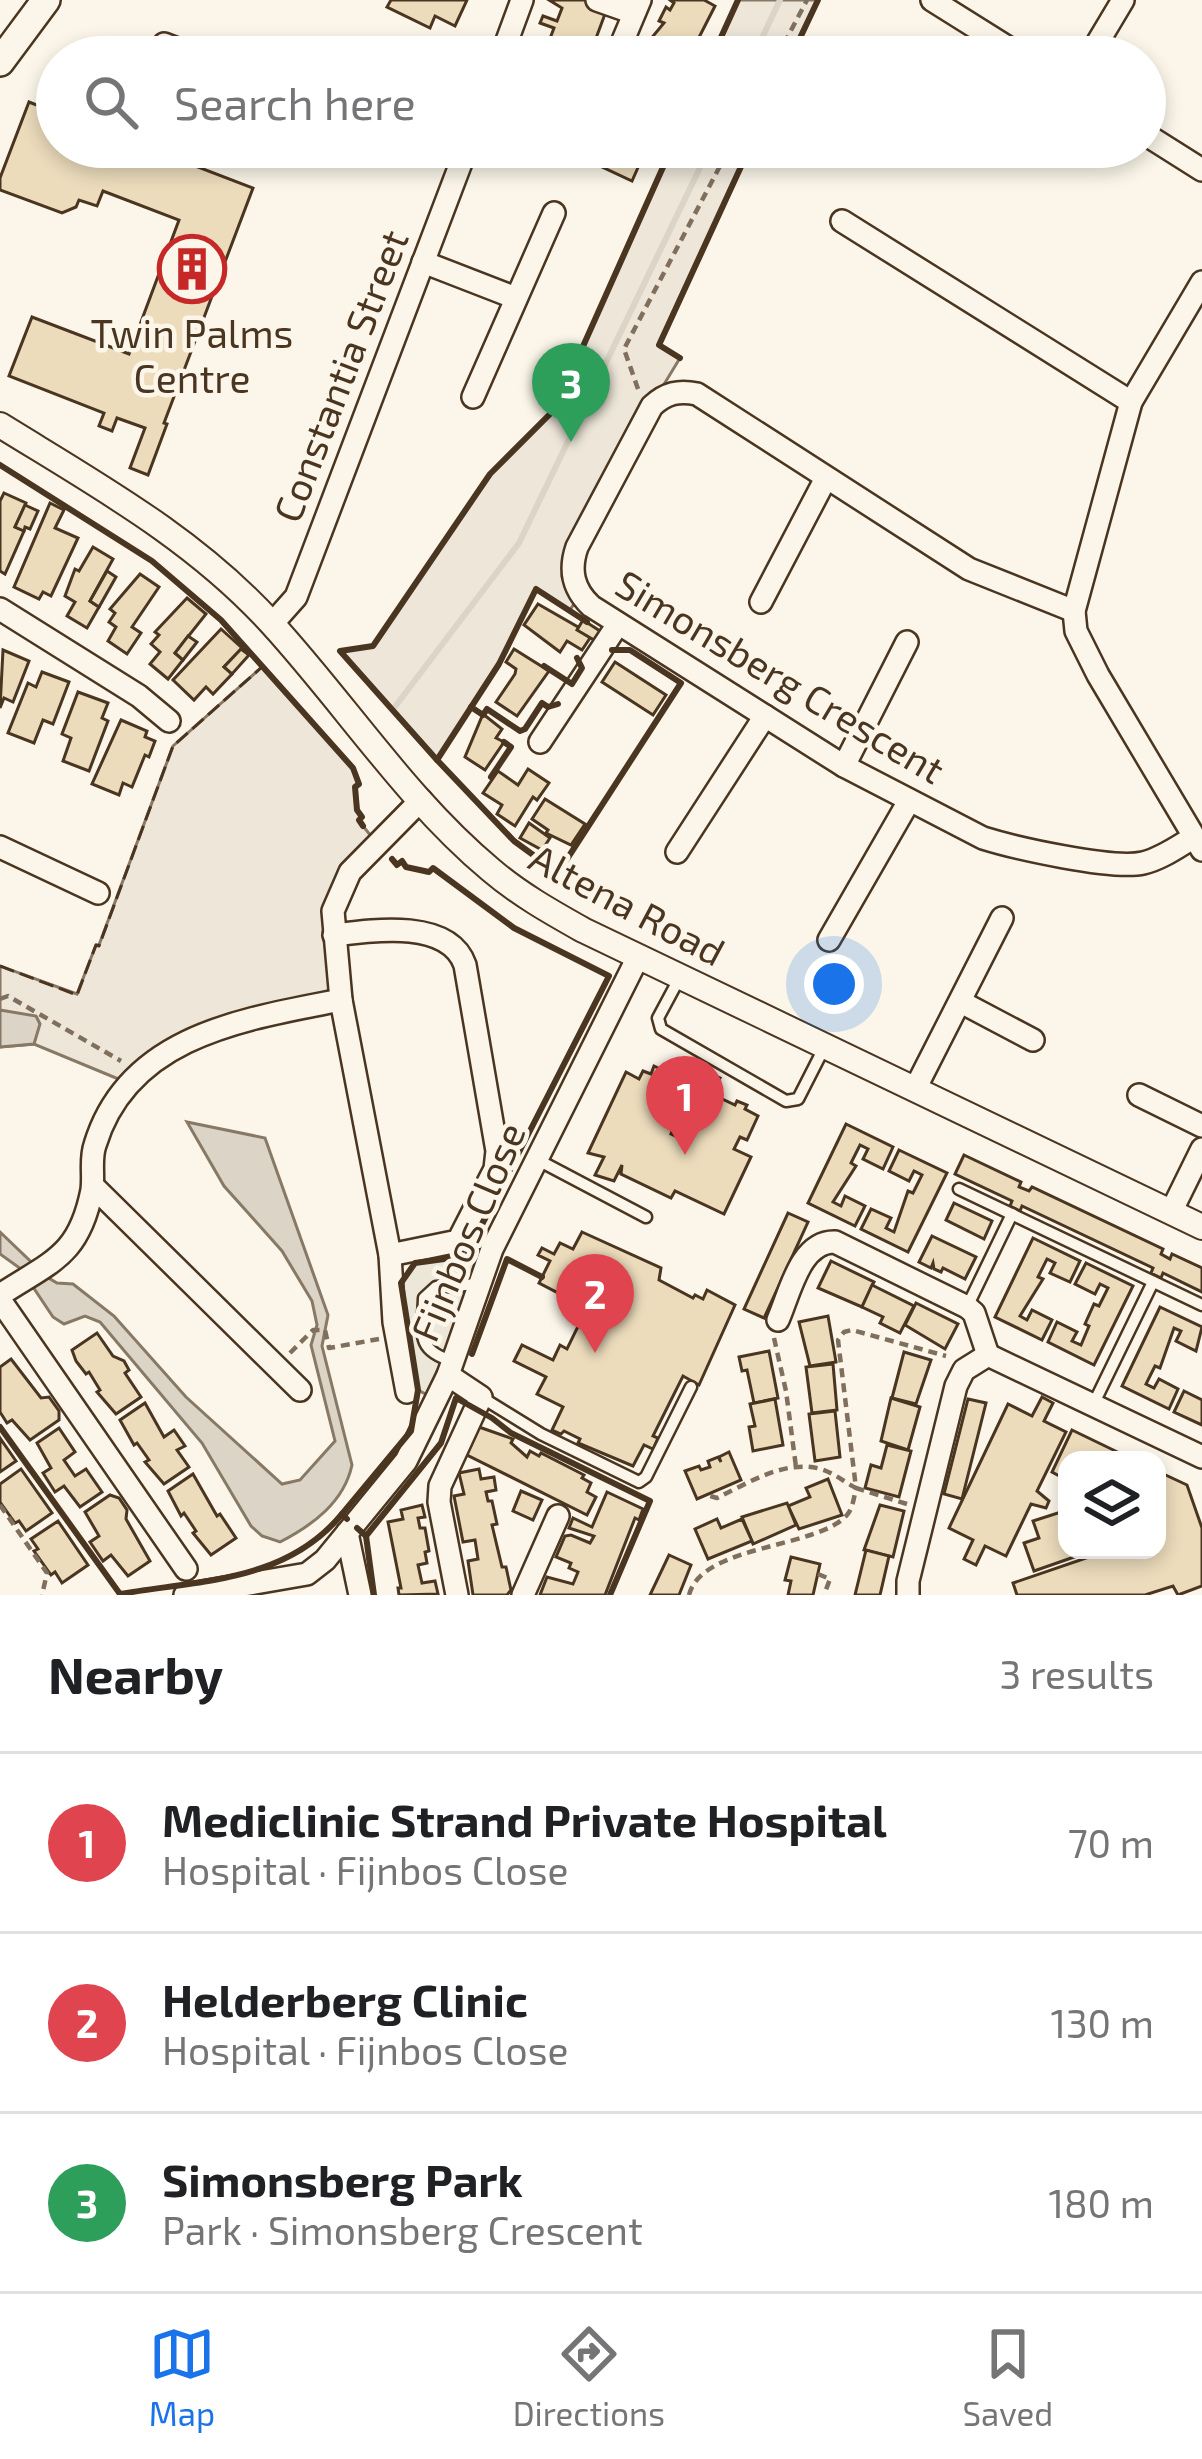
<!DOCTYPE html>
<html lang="en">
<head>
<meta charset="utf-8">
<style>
  body { margin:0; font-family:"Exo 2",sans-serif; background:#f2f2f2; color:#202124 }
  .controls { position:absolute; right:36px; bottom:36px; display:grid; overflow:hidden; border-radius:24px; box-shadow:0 6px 18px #0003 }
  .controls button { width:108px; height:108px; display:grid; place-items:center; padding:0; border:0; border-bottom:3px solid #e0e0e0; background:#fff; color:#202124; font:60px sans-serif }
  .you { position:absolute; left:834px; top:984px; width:42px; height:42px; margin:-30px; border:9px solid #fff; border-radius:50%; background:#1a73e8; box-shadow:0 0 0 18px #1a73e833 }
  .badge { display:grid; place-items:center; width:78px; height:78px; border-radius:50%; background:#1a73e8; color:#fff; font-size:39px; font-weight:700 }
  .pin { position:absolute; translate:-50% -99px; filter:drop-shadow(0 3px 6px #0008) }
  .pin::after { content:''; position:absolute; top:63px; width:42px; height:36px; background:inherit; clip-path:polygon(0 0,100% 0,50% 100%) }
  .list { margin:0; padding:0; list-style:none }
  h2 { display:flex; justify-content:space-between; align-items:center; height:156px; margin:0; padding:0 48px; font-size:51px }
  h2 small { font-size:39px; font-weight:400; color:#757577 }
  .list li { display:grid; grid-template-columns:78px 1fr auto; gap:36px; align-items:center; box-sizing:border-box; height:180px; padding:0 48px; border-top:3px solid #e0e0e0 }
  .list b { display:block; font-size:45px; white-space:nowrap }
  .list p { margin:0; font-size:39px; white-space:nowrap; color:#757577 }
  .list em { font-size:39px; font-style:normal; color:#757577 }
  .icon { flex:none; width:66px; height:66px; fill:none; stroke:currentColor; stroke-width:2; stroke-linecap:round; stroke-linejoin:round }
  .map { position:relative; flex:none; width:1202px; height:1595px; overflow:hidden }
  .search { position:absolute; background:#fff; box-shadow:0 6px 18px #0003; left:36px; right:36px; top:36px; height:132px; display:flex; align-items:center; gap:30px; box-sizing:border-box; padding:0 42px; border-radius:66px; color:#757577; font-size:45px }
  .sheet { height:696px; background:#fff }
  nav { display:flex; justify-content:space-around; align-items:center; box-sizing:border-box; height:168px; border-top:3px solid #e0e0e0; background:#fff; font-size:33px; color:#757577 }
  nav a { display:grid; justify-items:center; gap:6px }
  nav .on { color:#1a73e8 }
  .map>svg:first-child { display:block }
  .green { fill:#ede6d9; stroke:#887966; stroke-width:3 }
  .parking { fill:#ede7d9; stroke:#887966; stroke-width:3 }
  .water { fill:#dcd4c6; stroke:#887966; stroke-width:3 }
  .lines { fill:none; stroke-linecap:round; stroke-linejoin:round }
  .stream { stroke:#dcd4c6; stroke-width:6 }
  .building { fill:#ecdcbc; stroke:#4a3520; stroke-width:3; fill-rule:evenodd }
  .service-casing { stroke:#4a3520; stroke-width:15 }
  .minor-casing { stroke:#4a3520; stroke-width:26 }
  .tertiary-casing { stroke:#4a3520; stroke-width:28 }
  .secondary-casing { stroke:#4a3520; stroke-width:32 }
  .path { stroke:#7f6f5c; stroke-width:4.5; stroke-dasharray:9 6; stroke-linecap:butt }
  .service { stroke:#fbf6e9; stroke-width:10 }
  .minor { stroke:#fbf6e9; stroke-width:21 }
  .tertiary { stroke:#fbf6e9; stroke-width:24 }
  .secondary { stroke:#fbf6e9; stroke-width:27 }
  .fence { stroke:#4a3520; stroke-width:3; stroke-dasharray:15 6; stroke-linecap:butt }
  .wall { stroke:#4a3520; stroke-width:6 }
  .labels { text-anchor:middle; stroke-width:9; stroke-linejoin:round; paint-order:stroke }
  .poi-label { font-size:39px; fill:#4a3520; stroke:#fbf6e9 }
  .street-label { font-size:39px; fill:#4a3520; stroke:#fbf6e9 }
</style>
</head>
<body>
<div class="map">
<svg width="1202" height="1595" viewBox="0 0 1202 1595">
  <rect width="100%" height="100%" fill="#fbf6e9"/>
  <g class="green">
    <polygon points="738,0 818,0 791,57 712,57"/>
    <polygon points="672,147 750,147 659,344 680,358 663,386 641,402 564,553 562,577 574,604 569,611 536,590 499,664 437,760 340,652 374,646 490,474 555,409"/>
    <polygon points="263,666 353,768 359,784 355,787 357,810 362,817 359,821 375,841 336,895 341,1000 201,1034 128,1083 34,1044 0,1047 0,966 77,994 96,945 99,945 173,746"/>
  </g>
  <polygon class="parking" points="466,1256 485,1268 437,1400 418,1390 401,1283 415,1263"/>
  <g class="water">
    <polygon points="0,1010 36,1016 40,1024 34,1044 0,1047"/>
    <path d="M 187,1122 L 265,1138 L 328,1315 L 322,1346 L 352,1465 C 344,1502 313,1525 280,1542 L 262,1536 L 251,1526 L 202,1443 L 100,1322 L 85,1316 L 64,1324 L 53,1317 L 21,1269 L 0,1254 L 0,1232 L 47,1277 L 57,1283 L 73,1284 L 114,1316 L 186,1397 L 282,1484 L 300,1480 L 335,1441 L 311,1345 L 317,1325 L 312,1301 L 282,1251 L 224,1186 Z"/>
  </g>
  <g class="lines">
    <g class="stream">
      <polyline points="753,57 780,0"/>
      <polyline points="394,708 519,543 710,147"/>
    </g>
  </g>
  <g class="building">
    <polygon points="391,0 467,0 455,26 435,16 430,28 387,7"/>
    <polygon points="549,0 593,0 591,9 605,14 589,57 543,57 554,28 540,23 543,16 557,21 562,8"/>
    <polygon points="704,0 715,6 689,57 641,57 646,48 650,50 653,43 649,41 664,23 659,21 666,7 670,10 674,3 670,0"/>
    <polygon points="29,102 57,113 57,147 146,147 253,188 164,423 167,424 148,475 130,468 145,428 117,418 112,431 99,426 104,413 9,376 32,317 129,354 179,220 103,191 97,206 79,200 76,207 62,213 0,190 0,178"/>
    <polygon points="600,147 647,147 632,181 598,165"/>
    <polygon points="4,493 26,503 15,527 24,531 5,574 0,571 0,501"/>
    <polygon points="50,503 64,510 55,528 78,538 51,596 43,592 39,599 14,587"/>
    <polygon points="25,505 38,511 30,529 25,527 24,531 15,527"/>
    <polygon points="93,547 113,559 90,601 99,607 87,628 67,616 75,602 65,596 75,569 79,571"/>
    <polygon points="107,571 116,577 99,607 90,601"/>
    <polygon points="140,574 159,587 132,627 141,633 127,654 108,641 116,627 109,622 115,613 110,609"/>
    <polygon points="187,598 206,614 175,653 183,660 168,679 150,664 160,652 151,644 159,635 155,632"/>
    <polygon points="538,604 578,627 590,638 582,650 567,641 560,652 524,625"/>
    <polygon points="583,620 600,631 594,640 577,630"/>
    <polygon points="221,629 242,648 224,667 232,674 213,694 206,687 194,700 173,680"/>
    <polygon points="188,636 197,642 183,660 175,653"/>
    <polygon points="241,649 249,655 232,674 224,667"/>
    <polygon points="514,649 549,671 517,716 496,702 515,674 516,669 506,662"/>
    <polygon points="3,650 29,661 13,702 4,698 0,708"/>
    <polygon points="615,662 666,695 653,715 602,682"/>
    <polygon points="42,672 69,682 53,724 43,720 34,743 8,733 28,683 36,687"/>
    <polygon points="78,692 108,703 102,718 108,721 89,771 63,761 71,738 62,734"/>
    <polygon points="483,714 502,729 496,738 504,742 485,770 465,757"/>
    <polygon points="121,720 147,731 145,737 155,741 149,757 145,755 132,787 123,783 119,795 92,784"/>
    <polygon points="528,769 549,783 537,800 533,797 515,826 497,814 502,805 483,793 498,771 518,785"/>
    <polygon points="545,799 585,824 571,845 546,833 548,830 532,819"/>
    <polygon points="529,823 550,838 542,850 520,838"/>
    <path d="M 654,1066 L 694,1085 L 701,1069 L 720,1078 L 712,1094 L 735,1105 L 737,1101 L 747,1105 L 745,1109 L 758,1116 L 747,1140 L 740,1137 L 734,1149 L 751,1157 L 724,1214 L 675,1191 L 671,1198 L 621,1174 L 622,1165 L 614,1181 L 595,1175 L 604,1157 L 588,1153 L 626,1072 L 639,1079 L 643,1071 L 651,1074 ZM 680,1112 L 699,1121 L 689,1142 L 671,1134 Z"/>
    <polygon points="846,1124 893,1147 883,1169 863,1159 868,1149 860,1145 851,1163 856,1166 833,1202 841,1206 845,1196 865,1206 855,1226 808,1203"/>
    <polygon points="899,1150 947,1173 908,1252 861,1229 871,1209 891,1218 886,1228 894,1232 908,1191 913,1193 922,1175 914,1171 909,1181 889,1171"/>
    <polygon points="964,1155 1021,1182 1019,1187 1029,1191 1032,1187 1163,1249 1161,1254 1170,1259 1172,1254 1202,1268 1202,1292 1163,1273 1161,1278 1151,1273 1153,1268 1022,1206 1020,1211 1010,1206 1012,1201 955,1174"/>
    <polygon points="954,1203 992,1221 984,1239 946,1220"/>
    <polygon points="788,1213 808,1222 764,1318 744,1309"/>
    <polygon points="582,1232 661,1268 659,1280 693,1298 695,1295 703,1299 707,1290 735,1305 699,1385 683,1376 653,1436 658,1438 653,1449 644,1445 633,1466 578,1443 580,1439 564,1431 561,1434 552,1430 563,1407 537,1394 546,1377 514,1361 522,1345 553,1360 560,1345 567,1349 587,1308 539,1283 550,1261 538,1255 542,1248 554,1254 560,1243 573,1249"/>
    <polygon points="932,1236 976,1257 965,1279 943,1268 941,1272 934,1269 933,1263 931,1268 919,1262"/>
    <polygon points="1033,1238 1080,1261 1070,1282 1050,1273 1055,1263 1047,1259 1038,1277 1043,1279 1020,1316 1027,1320 1032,1310 1052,1320 1042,1340 995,1317"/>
    <polygon points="831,1261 874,1282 862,1307 818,1288"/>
    <polygon points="1086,1263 1133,1286 1094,1365 1048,1342 1057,1322 1077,1332 1072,1341 1081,1345 1089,1326 1085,1324 1094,1304 1099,1306 1108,1288 1100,1284 1095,1294 1075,1284"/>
    <polygon points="872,1285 914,1306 900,1333 880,1323 883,1317 862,1307"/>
    <polygon points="916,1303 958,1324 945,1349 905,1325"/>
    <polygon points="1160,1307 1202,1327 1196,1351 1176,1341 1181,1331 1174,1328 1160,1368 1155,1366 1146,1384 1154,1388 1159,1379 1178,1389 1169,1409 1122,1386"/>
    <polygon points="828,1316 836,1362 810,1366 799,1322"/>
    <polygon points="97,1333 113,1356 124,1361 129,1370 125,1373 141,1397 116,1414 97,1392 100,1390 89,1372 86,1374 76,1361 72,1350"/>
    <polygon points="769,1351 778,1398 754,1403 747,1370 742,1371 739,1357"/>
    <polygon points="904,1352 931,1360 916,1404 892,1398"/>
    <polygon points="11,1359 41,1398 49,1397 59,1411 59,1420 30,1440 12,1420 7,1423 0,1412 0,1367"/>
    <polygon points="833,1364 837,1410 812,1413 806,1367"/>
    <polygon points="1184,1391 1202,1400 1202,1425 1174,1412"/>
    <polygon points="1042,1397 1053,1403 1044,1421 1066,1432 1037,1491 1049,1501 1046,1508 1031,1504 1006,1556 985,1546 976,1565 964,1559 973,1540 949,1528 1008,1404 1032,1416"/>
    <polygon points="891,1398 920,1407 908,1450 881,1441"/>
    <polygon points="775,1399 783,1445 753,1451 749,1427 755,1426 750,1404"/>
    <polygon points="968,1399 986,1403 962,1499 944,1494"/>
    <polygon points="145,1403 164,1437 174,1430 185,1446 177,1450 189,1467 164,1484 145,1462 149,1460 137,1443 134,1445 120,1420"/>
    <polygon points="835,1411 840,1457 815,1461 809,1414"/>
    <polygon points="479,1427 513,1439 511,1443 527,1457 530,1451 539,1456 541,1453 584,1475 582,1478 591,1483 587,1492 596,1497 587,1515 465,1454"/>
    <polygon points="59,1428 75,1452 64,1460 75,1476 86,1469 102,1492 80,1507 64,1486 55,1492 43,1473 51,1468 37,1443"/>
    <polygon points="1072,1430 1134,1460 1067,1460 1067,1480 1052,1472"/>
    <polygon points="0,1438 16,1461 0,1472"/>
    <polygon points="887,1445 911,1451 899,1497 865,1488 871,1465 881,1468"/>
    <polygon points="729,1452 741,1480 697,1499 685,1471 699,1466 701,1470 710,1467 708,1461 718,1457 721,1462 719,1457"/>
    <polygon points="21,1469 52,1513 26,1531 19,1521 15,1523 0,1502 0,1484"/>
    <polygon points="479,1469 481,1479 494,1477 496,1490 486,1492 488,1501 492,1501 497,1524 492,1525 502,1567 506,1567 511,1590 507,1595 473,1595 468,1561 478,1559 475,1540 463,1542 454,1496 464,1494 459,1473"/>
    <polygon points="1157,1471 1187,1485 1202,1528 1202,1586 1178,1595 1173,1586 1145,1595 1017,1595 1013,1583 1095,1555 1094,1550 1034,1571 1024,1543 1039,1538 1033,1521 1067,1510 1067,1550 1129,1550 1131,1553 1157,1550"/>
    <polygon points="193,1474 217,1516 220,1514 236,1538 211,1555 193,1533 196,1531 184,1513 181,1516 168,1491"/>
    <polygon points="828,1479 842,1515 799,1529 788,1506 810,1497 806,1488"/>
    <polygon points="521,1491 542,1500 533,1520 513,1511"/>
    <polygon points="607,1492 643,1509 639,1520 635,1518 605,1595 540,1595 547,1577 573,1584 578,1572 569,1568 571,1563 556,1557 565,1536 571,1535 590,1543 594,1536 569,1528 573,1518 592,1527"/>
    <polygon points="110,1495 119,1498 127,1510 126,1519 150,1561 128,1576 111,1555 103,1561 90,1542 99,1536 85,1512"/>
    <polygon points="787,1503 796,1525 753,1544 742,1517"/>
    <polygon points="422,1505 425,1517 418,1518 420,1528 425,1528 429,1551 425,1552 427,1563 418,1565 422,1583 435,1581 438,1594 399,1595 398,1588 401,1588 388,1522 403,1519 401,1510"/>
    <polygon points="880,1505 904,1511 893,1557 864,1550"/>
    <polygon points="717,1519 721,1528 742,1519 752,1541 708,1559 695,1529"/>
    <polygon points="58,1521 88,1565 62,1583 55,1572 51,1575 34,1551 38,1549 31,1539"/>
    <polygon points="866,1550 889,1556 880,1595 855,1595"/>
    <polygon points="669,1555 691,1565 679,1595 650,1595"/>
    <polygon points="791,1557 820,1564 813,1595 788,1595 791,1581 785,1580"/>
  </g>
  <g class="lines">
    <g class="service-casing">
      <g id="service">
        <polyline points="680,977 658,1018 661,1029 786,1101 798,1099 824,1048"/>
        <polyline points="538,1160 646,1217"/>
        <polyline points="959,1189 1202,1305"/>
        <polyline points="967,1307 1012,1214"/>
        <path d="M 453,1361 C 414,1350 423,1332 424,1298 L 436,1287 L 479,1284"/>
        <polyline points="481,1397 541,1434 639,1482 646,1477 691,1387"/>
        <polyline points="1093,1405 1153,1282"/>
      </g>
    </g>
    <g class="minor-casing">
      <g id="minor">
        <polyline points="597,0 634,13"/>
        <polyline points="932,0 1023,57"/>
        <polyline points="164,44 198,57"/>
        <polyline points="501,57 522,0"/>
        <polyline points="616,57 640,0"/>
        <polyline points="1089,57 1123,0"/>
        <polyline points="1145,134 1202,170"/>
        <polyline points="432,147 462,159"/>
        <polyline points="576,154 579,147"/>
        <polyline points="842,221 1131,402"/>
        <polyline points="423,262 516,298"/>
        <polyline points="1202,282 1131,402 1074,611 1076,631 1098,675 1202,850"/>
        <polyline points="473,397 554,213"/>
        <polyline points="761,602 826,478"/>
        <polyline points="0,609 139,696 169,721"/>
        <path d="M 1074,611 L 969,569 L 697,394 C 679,390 666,393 652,406 L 577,547 C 569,570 573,589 591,606 L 844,766 L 983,838 C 1015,848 1113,870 1143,863 C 1161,859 1179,846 1194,837"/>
        <polyline points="272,624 296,597 467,147"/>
        <polyline points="540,742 618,624"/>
        <polyline points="844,766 907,642"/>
        <polyline points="0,847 98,893"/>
        <polyline points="677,852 765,716"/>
        <path d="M 334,935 C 373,930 449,919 465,965 L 497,1151 L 495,1169 L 458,1241 L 390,1255"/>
        <polyline points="829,940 909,801"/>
        <polyline points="961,1002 1033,1040"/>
        <polyline points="915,1089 1002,918"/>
        <polyline points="1139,1095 1202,1126"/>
        <polyline points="93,1186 300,1390"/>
        <polyline points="1171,1212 1202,1149"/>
        <path d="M 0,1295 C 52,1261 79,1256 92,1190 C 94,1175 90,1159 95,1145 C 128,1035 245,1019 341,1000"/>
        <polyline points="0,1300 186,1569"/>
        <path d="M 778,1320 C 790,1293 800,1241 835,1242 L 967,1307 L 974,1313 L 988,1355"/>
        <polyline points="988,1355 1202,1457"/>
        <polyline points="448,1375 481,1397 440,1486 439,1502 457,1595"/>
        <polyline points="407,1392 394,1322 390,1255 341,1000 333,911 350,872 421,800"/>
        <polyline points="347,1533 360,1595"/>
        <polyline points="185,1595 307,1574 325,1560 406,1461 448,1375 492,1249 638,957"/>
        <polyline points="523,1595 558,1516"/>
        <polyline points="908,1595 908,1581 956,1386 964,1370 988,1355"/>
      </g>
    </g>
    <g class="tertiary-casing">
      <path id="tertiary" d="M 0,425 C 97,485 195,539 272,624 C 346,705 407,800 491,870 C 519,894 551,912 583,930 L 1202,1227"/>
    </g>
    <g class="secondary-casing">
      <polyline id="secondary" points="0,62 46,0"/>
    </g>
    <g class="path">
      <polyline points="777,57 807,0"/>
      <polyline points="638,389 624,349 730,147"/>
      <polyline points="0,999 8,996 121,1061"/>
      <polyline points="774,1338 786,1391 796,1467"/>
      <polyline points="290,1353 313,1330 325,1330 329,1348 379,1339"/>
      <polyline points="907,1504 856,1488 838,1340 844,1332 852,1330 946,1356"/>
      <polyline points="0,1505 47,1573 42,1595"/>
      <polyline points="818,1574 830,1579 824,1595"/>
      <path d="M 689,1595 C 702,1544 817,1549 847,1515 C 853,1508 854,1497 856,1488 C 844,1482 834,1473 821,1469 C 785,1459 748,1483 717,1498 L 707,1495"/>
    </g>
    <use href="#service" class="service"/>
    <use href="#minor" class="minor"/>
    <use href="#tertiary" class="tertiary"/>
    <use href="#secondary" class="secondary"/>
    <polyline class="fence" points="0,966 77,995 96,945 99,946 173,746 263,666"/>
    <g class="wall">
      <polyline points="712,57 738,0"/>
      <polyline points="791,57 818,0"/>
      <polyline points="680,358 659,345 750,147"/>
      <polyline points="0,465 152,561 221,620 353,768 359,784 355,787 357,810 362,817 359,820 363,826"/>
      <polyline points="587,622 536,589 499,664 437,760 340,651 373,646 490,474 555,409 672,147"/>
      <polyline points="544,666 572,684 582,668 577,658"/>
      <polyline points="471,707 483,715 487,709 520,731 525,729 542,703 548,707 558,704"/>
      <polyline points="437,760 514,841 558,873 681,683 630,650 612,650"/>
      <polyline points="491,777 511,747 504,742"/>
      <polyline points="472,1354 507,1259 542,1277"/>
      <path d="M 0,1427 L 120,1594 C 201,1580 286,1582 342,1514"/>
      <polyline points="347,1519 342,1514 411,1431 418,1390 401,1283 415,1263 466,1256 609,976 514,928 433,868 429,872 406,867 402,861 397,865 392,859"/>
      <polyline points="357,1528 366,1536 441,1443 456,1398 492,1418 511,1433 650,1501 610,1595"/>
      <polyline points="366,1536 374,1595"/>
    </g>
  </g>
  <defs>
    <g id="building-ring" transform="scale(3.45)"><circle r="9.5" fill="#fbf6e9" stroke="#c62828" stroke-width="1.5"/><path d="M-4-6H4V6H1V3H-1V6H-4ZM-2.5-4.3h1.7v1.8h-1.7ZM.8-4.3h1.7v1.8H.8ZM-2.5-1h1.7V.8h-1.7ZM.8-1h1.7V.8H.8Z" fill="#c62828"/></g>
  </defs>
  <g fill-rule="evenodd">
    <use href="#building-ring" x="192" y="269"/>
  </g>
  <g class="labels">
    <g class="poi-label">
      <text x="192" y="348">Twin Palms<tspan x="192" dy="45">Centre</tspan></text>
    </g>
    <g class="street-label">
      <text transform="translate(341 376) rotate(-69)" y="14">Constantia Street</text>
      <text transform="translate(780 677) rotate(31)" y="14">Simonsberg Crescent</text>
      <text transform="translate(627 905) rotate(28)" y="14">Altena Road</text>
      <text transform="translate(468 1232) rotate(-67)" y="14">Fijnbos Close</text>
    </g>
  </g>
</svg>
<div class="controls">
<button><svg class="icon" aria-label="layers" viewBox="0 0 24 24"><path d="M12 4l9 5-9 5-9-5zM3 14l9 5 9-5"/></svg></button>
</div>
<div class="you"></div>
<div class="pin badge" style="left:685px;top:1155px;background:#e0444e">1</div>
<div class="pin badge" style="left:595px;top:1353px;background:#e0444e">2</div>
<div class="pin badge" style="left:571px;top:442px;background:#2e9e5b">3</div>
<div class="search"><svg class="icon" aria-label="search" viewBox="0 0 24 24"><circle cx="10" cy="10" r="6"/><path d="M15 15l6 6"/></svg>Search here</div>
</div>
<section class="sheet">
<h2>Nearby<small>3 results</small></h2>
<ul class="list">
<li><span class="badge" style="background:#e0444e">1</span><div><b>Mediclinic Strand Private Hospital</b><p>Hospital · Fijnbos Close</p></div><em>70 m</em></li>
<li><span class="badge" style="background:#e0444e">2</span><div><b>Helderberg Clinic</b><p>Hospital · Fijnbos Close</p></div><em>130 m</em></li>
<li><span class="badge" style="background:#2e9e5b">3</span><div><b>Simonsberg Park</b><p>Park · Simonsberg Crescent</p></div><em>180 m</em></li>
</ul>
</section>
<nav>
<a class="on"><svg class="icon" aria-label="map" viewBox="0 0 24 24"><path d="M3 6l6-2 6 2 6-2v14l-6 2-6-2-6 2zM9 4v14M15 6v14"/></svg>Map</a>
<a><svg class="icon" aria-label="directions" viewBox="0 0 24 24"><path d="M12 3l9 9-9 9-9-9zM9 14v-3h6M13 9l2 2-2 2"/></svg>Directions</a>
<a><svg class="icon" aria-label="saved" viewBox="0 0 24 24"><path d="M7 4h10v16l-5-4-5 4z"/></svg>Saved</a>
</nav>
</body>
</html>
